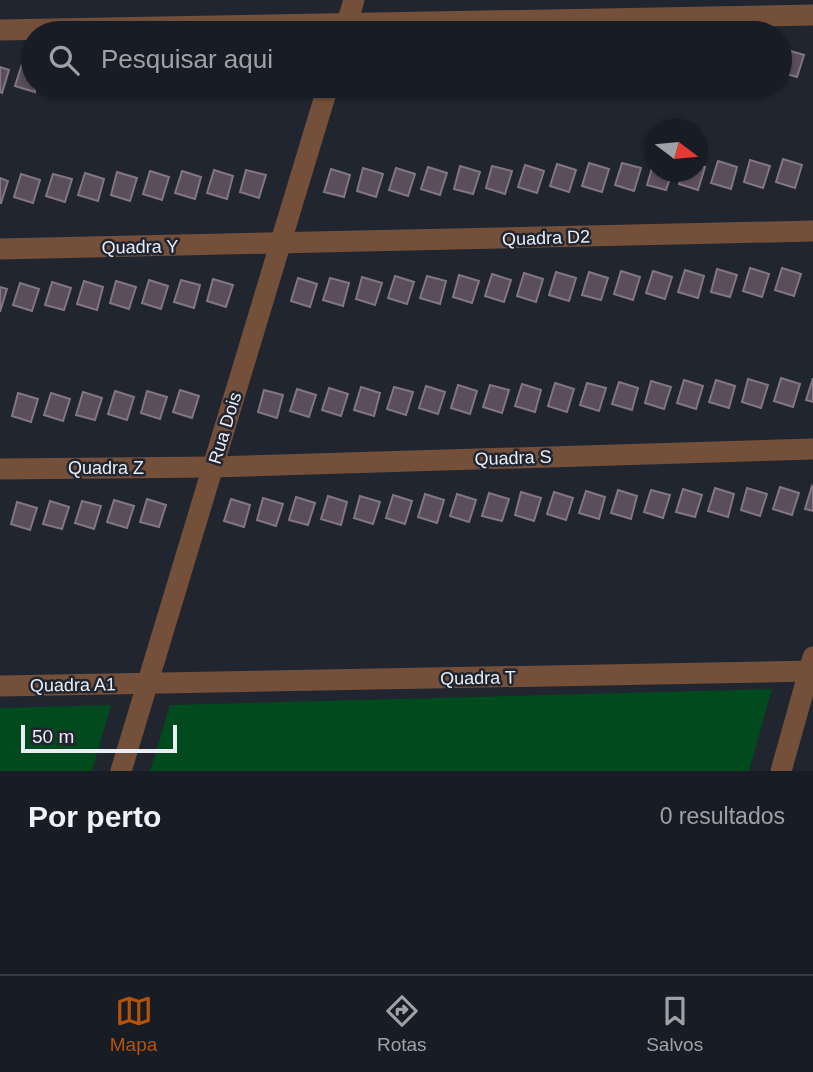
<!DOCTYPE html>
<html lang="pt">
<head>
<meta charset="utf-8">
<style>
  body { margin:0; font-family:Helvetica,sans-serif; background:#21252c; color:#f1f3f6 }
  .compass { position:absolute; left:645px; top:119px; width:63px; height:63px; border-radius:50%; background:#181c24; box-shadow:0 2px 5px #0004; rotate:106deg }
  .scale { position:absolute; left:21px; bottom:18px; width:156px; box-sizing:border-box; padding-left:7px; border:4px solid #eaedf5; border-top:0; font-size:19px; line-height:24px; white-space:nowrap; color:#eaedf5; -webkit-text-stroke:5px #202530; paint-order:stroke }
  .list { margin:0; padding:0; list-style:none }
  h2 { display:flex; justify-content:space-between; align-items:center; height:91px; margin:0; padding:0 28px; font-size:30px }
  h2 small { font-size:23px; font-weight:400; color:#9fa1a6 }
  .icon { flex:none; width:38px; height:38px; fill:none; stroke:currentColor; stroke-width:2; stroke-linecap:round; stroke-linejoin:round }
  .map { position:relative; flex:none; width:813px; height:771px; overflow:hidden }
  .search { position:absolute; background:#181c24; box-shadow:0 2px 5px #0004; left:21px; right:21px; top:21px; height:77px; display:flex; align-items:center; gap:18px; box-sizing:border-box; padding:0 24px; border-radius:38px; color:#9fa1a6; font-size:26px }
  .sheet { height:203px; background:#181c24 }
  nav { display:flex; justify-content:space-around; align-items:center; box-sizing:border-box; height:98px; border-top:2px solid #363a41; background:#181c24; font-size:19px; color:#9fa1a6 }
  nav a { display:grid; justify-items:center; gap:4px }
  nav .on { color:#b45309 }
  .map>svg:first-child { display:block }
  .green { fill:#004a1d }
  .building { fill:#594e5a; stroke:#817682; stroke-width:2 }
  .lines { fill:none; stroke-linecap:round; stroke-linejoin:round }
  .street { stroke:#74503b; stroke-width:21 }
  .labels { text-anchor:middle; stroke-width:5; stroke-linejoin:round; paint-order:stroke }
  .street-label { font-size:18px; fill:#eaedf5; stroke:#202530 }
</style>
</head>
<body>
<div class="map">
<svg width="813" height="771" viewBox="0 0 813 771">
  <rect width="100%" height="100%" fill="#202530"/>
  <g class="green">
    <polygon points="772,689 749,771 150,771 170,705"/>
    <polygon points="111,705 92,771 0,771 0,708"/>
  </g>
  <g class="building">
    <polygon points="784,49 804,55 797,77 780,72"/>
    <polygon points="22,64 33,67 35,92 15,86"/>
    <polygon points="0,67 9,70 2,93 0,92"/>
    <polygon points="783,159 802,165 795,188 776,182"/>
    <polygon points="750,160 770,166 763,188 744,182"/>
    <polygon points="718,161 737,167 731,189 711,183"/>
    <polygon points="654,162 656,172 672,172 666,190 647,185"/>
    <polygon points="589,163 609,169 602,192 582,186"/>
    <polygon points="622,163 641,168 634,191 615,185"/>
    <polygon points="557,164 576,170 569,192 550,186"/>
    <polygon points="525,165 544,171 537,193 518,187"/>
    <polygon points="698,165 705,167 698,190 679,184 683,172 698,172"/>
    <polygon points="460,166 480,172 473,194 454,189"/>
    <polygon points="492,166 512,171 505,194 486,188"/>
    <polygon points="428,167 447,173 440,195 421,189"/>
    <polygon points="363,168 383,174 376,197 357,191"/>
    <polygon points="396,168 415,174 408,196 389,190"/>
    <polygon points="331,169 350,175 344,197 324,192"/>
    <polygon points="214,170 233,176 227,199 207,193"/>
    <polygon points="246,170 266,175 259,198 240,192"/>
    <polygon points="150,171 169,177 162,200 143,194"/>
    <polygon points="182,171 201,177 195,199 175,193"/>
    <polygon points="117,172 137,178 130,201 111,195"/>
    <polygon points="85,173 104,179 98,201 78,195"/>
    <polygon points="21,174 40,180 33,203 14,197"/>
    <polygon points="53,174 72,179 65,202 46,196"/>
    <polygon points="0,178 8,181 1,203 0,203"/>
    <polygon points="750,268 769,274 762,297 743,291"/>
    <polygon points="782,268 801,274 794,296 775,290"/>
    <polygon points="717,269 737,275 730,297 711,292"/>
    <polygon points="685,270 704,276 698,298 678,292"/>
    <polygon points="621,271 640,277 633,300 614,294"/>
    <polygon points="653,271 672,277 665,299 646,293"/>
    <polygon points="556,272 576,278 569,301 549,295"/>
    <polygon points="589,272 608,278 601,300 582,295"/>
    <polygon points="524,273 543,279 536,302 517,296"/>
    <polygon points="492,274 511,280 504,302 485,296"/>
    <polygon points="459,275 479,281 472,303 453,297"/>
    <polygon points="395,276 414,282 407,304 388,298"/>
    <polygon points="427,276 446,281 440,304 420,298"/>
    <polygon points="362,277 382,283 375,305 356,299"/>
    <polygon points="298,278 317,284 310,307 291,301"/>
    <polygon points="330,278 349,283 343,306 323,300"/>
    <polygon points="213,279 233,285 226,307 207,301"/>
    <polygon points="149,280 168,286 161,309 142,303"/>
    <polygon points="181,280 200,285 194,308 174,302"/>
    <polygon points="84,281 103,287 97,310 77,304"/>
    <polygon points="116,281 136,287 129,309 110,303"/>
    <polygon points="52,282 71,288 64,310 45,305"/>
    <polygon points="20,283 39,289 32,311 13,305"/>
    <polygon points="0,287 7,289 0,312"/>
    <polygon points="781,378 800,384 793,407 774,401"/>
    <polygon points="813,378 813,402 806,400"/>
    <polygon points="748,379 768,385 761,408 742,402"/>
    <polygon points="684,380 703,386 696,409 677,403"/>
    <polygon points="716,380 735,386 729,408 709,402"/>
    <polygon points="651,381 671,387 664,409 645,403"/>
    <polygon points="619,382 638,388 632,410 612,404"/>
    <polygon points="555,383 574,389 567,412 548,406"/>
    <polygon points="587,383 606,388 599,411 580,405"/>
    <polygon points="522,384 541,390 535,412 515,406"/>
    <polygon points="458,385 477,391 470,414 451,408"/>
    <polygon points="490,385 509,390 502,413 483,407"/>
    <polygon points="426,386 445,392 438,414 419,408"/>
    <polygon points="361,387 380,393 374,416 354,410"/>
    <polygon points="394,387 413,392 406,415 387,409"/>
    <polygon points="329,388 348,394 341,416 322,410"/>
    <polygon points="297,389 316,395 309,417 290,411"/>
    <polygon points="180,390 199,396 192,418 173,412"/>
    <polygon points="264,390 283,395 277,418 258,412"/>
    <polygon points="115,391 134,397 127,420 108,414"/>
    <polygon points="147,391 167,397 160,419 141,413"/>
    <polygon points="83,392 102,398 95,420 76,415"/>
    <polygon points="18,393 38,399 31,422 12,416"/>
    <polygon points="51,393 70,399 63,421 44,415"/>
    <polygon points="812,486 813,487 813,511 805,509"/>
    <polygon points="780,487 799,493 792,515 773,509"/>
    <polygon points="715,488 734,494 728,517 708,511"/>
    <polygon points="747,488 767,494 760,516 741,510"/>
    <polygon points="683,489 702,495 695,517 676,512"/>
    <polygon points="618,490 637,496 631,519 611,513"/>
    <polygon points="651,490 670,495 663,518 644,512"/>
    <polygon points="586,491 605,497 599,519 579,513"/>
    <polygon points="521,492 541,498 534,521 515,515"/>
    <polygon points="554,492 573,498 566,520 547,514"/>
    <polygon points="489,493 509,499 502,521 482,516"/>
    <polygon points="425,494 444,500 437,523 418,517"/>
    <polygon points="457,494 476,500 469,522 450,516"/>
    <polygon points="393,495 412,501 405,524 386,518"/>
    <polygon points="328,496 347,502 341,525 321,519"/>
    <polygon points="360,496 380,502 373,524 354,518"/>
    <polygon points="296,497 315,503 308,525 289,520"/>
    <polygon points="263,498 283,504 276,526 257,520"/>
    <polygon points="147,499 166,505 159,527 140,522"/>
    <polygon points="231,499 250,505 244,527 224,521"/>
    <polygon points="114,500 134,506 127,528 107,522"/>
    <polygon points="50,501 69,507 62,529 43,524"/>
    <polygon points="82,501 101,506 94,529 75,523"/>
    <polygon points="17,502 37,508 30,530 11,524"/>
  </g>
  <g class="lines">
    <g class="street">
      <polyline points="0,30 813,15"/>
      <polyline points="344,33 354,0"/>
      <polyline points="0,249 813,231"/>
      <polyline points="0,469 213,467 813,449"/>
      <polyline points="0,686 813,671"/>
      <polyline points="121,771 328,86"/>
      <polyline points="781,771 813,657"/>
    </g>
  </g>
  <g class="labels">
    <g class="street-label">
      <text transform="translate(546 238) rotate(-2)" y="6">Quadra D2</text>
      <text transform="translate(140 247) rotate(-1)" y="6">Quadra Y</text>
      <text transform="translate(225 428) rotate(-73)" y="6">Rua Dois</text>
      <text transform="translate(513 458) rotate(-2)" y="6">Quadra S</text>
      <text x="106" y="474">Quadra Z</text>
      <text transform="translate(478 678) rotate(-1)" y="6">Quadra T</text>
      <text transform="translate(73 685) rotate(-1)" y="6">Quadra A1</text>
    </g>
  </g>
</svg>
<svg class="compass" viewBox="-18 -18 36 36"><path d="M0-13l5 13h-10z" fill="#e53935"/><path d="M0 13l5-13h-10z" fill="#9fa1a6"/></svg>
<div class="scale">50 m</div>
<div class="search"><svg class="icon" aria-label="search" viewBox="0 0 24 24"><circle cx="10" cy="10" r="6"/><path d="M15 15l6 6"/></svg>Pesquisar aqui</div>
</div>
<section class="sheet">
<h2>Por perto<small>0 resultados</small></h2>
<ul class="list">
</ul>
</section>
<nav>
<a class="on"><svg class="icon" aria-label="map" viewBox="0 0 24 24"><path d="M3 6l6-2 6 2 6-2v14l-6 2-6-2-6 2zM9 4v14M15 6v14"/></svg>Mapa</a>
<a><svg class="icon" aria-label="directions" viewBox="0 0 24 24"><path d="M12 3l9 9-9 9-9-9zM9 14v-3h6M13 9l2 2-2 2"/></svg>Rotas</a>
<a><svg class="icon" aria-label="saved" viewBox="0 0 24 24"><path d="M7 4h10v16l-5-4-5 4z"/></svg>Salvos</a>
</nav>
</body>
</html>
